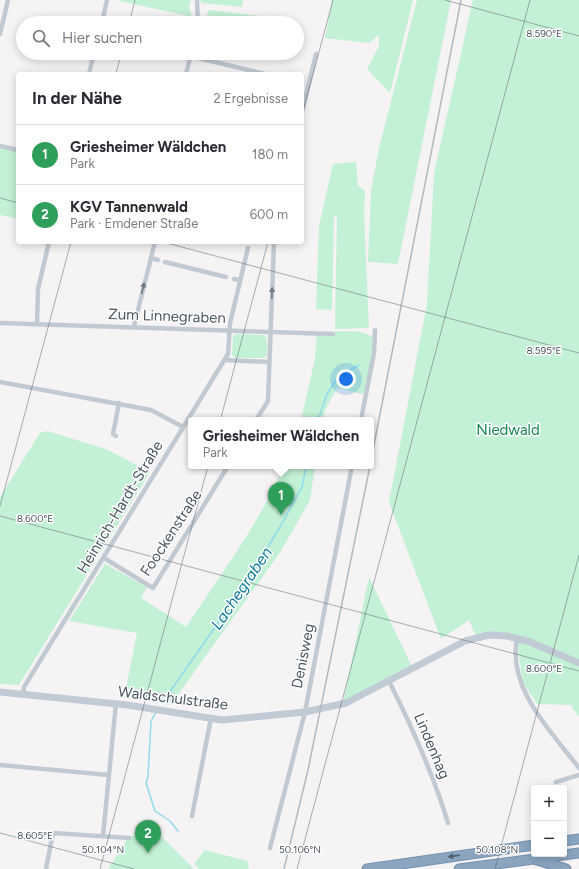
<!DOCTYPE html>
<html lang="de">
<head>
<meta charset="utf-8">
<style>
  body { margin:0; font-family:Figtree,sans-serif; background:#f7f7f7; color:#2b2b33 }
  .controls { position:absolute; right:12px; bottom:12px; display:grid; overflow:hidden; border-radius:4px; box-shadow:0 2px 10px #0003 }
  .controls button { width:36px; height:36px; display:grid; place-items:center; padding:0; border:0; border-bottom:1px solid #e1e1e2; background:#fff; color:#2b2b33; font:20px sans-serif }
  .you { position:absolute; left:346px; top:379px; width:14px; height:14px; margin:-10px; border:3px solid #fff; border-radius:50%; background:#1a73e8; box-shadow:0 0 0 6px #1a73e833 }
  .badge { display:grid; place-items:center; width:26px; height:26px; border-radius:50%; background:#ea580c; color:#fff; font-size:13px; font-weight:700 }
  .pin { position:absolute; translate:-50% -33px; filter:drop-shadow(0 1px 2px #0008) }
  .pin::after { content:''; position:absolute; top:21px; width:14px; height:12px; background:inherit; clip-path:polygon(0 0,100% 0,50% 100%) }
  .popup { position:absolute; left:188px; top:417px; width:186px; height:52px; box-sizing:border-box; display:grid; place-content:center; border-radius:4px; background:#fff; filter:drop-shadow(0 1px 3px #0005); font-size:13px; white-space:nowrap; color:#7c7c81 }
  .popup b { font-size:15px; color:#2b2b33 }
  .popup::after { content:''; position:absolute; left:50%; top:100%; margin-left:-8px; border:8px solid transparent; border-top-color:#fff }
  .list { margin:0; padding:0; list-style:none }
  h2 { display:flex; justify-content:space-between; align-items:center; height:52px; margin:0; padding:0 16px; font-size:17px }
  h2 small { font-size:13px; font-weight:400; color:#7c7c81 }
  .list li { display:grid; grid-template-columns:26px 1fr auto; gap:12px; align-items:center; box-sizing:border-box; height:60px; padding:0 16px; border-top:1px solid #e1e1e2 }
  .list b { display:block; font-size:15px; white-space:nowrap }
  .list p { margin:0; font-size:13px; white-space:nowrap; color:#7c7c81 }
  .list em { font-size:13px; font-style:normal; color:#7c7c81 }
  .icon { flex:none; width:22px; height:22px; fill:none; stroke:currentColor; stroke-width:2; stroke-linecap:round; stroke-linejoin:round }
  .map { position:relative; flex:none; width:579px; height:869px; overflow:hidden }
  .search { position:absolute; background:#fff; box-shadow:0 2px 10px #0003; left:16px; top:16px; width:288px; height:44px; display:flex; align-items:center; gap:10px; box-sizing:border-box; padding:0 14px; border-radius:22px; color:#7c7c81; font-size:15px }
  .panel { position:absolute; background:#fff; box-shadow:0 2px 10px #0003; left:16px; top:72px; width:288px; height:172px; border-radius:4px }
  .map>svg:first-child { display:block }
  .green { fill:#c3f1d5 }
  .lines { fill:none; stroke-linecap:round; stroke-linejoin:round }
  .stream { stroke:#90daee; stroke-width:1.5 }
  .highway-casing { stroke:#7690ad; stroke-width:11 }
  .street { stroke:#c1cad2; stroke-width:4.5 }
  .secondary { stroke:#c1cbd6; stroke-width:7 }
  .highway { stroke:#8ba5c1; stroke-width:9 }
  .rail { stroke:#b5b8bd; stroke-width:1.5 }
  .oneway { fill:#6e7983 }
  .oneway2 { fill:#505e6b }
  .ticks { fill:none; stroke:#4a5661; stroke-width:1; stroke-opacity:0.45 }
  .labels { text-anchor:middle; stroke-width:3; stroke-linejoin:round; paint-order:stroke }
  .street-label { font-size:15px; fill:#4a5661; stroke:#fff }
  .park-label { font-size:15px; fill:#17864f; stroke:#fff }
  .water-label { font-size:16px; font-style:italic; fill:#0c7c9b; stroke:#fff }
  .ticks-label { font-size:10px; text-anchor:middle; fill:#4a5661; stroke:#fff; stroke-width:3; stroke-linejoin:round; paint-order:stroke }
</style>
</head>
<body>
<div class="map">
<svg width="579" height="869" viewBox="0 0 579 869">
  <rect width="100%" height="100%" fill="#f5f3f3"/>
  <g class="green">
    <polygon points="116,0 191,0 189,7 192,17"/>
    <polygon points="200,0 243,0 242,7 202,3"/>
    <polygon points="332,0 413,0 390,93 367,69 379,46 379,35 369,43 325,38"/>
    <polygon points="417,0 451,0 398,264 368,262 371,191 379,148"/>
    <polygon points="473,0 579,0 579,717 571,705 537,704 523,682 516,638 477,639 469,620 441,639 389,502 427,304 434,173"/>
    <polygon points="209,10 266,17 265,23 222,23 205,19"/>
    <polygon points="0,146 18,150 18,219 0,215"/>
    <polygon points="356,162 358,186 365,191 364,215 369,328 335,329 337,216 334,217 332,310 316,309 319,226 333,164"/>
    <polygon points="357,331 372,336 374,367 366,395 337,388 325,410 322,420 301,420 315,359 317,332"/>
    <polygon points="236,334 264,335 267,339 267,355 264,358 236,358 232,355 233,336"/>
    <polygon points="47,431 106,449 150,472 19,685 0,684 0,497 40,433"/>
    <path d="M 284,466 L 315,466 L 310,500 L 281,551 L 172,703 L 124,698 L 137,633 L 69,621 L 105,564 L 147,587 L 141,598 L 186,627 C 221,574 259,524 284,466 Z"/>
    <polygon points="369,577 412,667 343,703"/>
    <polygon points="129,836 163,838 194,869 108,869"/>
    <polygon points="205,850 247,861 249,869 199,869 194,864"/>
  </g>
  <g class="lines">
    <g class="stream">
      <polyline points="318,420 327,394 338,377 359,365"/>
      <polyline points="162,703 246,583 280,527 302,487 306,466"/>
      <polyline points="156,712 151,721 148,777 146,783 155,811 170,821 178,831"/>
    </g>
    <g class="highway-casing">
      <g id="highway">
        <polyline points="564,841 579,839"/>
        <polyline points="537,860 566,869"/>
        <polyline points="367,869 534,845"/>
        <polyline points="459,869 579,853"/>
      </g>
    </g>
    <g class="street">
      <polyline points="197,0 198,23"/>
      <polyline points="102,23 107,0"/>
      <polyline points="0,34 8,0"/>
      <polyline points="190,56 265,74"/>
      <polyline points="89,74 94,53"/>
      <polyline points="186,74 191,54"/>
      <polyline points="302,112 316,54"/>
      <polyline points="0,146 18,150"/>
      <polyline points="151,258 158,260"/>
      <polyline points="165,262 226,277"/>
      <polyline points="234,279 240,280"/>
      <polyline points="0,323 333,334"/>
      <polyline points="37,324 38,289 49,242"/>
      <polyline points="134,326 155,242"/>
      <polyline points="225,360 269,362"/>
      <polyline points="0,382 151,410 183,427"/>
      <polyline points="256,420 268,401 274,242"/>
      <polyline points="361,420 374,353 375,330"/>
      <polyline points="116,436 113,434 119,403"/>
      <polyline points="104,558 153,588 228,466"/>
      <path d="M 517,638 C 507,689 551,731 579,768"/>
      <path d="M 389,681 C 412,727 433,773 448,823"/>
      <polyline points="23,694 24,687 228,354 230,323 248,248"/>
      <polyline points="0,765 109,775"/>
      <polyline points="556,782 579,775"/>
      <polyline points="192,816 211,718"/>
      <polyline points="103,836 116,703"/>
      <polyline points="270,848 305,712 352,466"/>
      <polyline points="46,869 53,833 129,838"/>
    </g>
    <polyline class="secondary" points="0,692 127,705 222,720 305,712 346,703 465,641 489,635 507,636 530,642 579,663"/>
    <use href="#highway" class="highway"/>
    <g class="rail">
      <polyline points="371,460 461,0"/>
      <polyline points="284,869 308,770 370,466"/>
    </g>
  </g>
  <defs><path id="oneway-solid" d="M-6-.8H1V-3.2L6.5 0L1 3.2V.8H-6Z"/></defs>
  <g class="oneway">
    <use href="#oneway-solid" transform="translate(143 288) rotate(-77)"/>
    <use href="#oneway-solid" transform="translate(272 293) rotate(-88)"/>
  </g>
  <use class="oneway2" href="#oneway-solid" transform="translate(454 856) rotate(172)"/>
  <path class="ticks" d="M 445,0 L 579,36M 129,23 L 135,0M 116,74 L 121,53M 302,115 L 333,0M 0,198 L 18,203M 163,242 L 579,353M 0,506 L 71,242M 0,516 L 579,671M 0,833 L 134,869M 100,869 L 268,242M 297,869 L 530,0M 495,869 L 579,555"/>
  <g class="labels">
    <g class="street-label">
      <text transform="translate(167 316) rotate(2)" y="5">Zum Linnegraben</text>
      <text transform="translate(120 507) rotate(-59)" y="5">Heinrich-Hardt-Straße</text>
      <text transform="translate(171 533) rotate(-57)" y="5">Foockenstraße</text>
      <text transform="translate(303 656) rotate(-79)" y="5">Denisweg</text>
      <text transform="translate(173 698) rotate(7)" y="5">Waldschulstraße</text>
      <text transform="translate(432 746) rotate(67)" y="5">Lindenhag</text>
    </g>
    <g class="park-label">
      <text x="508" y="435">Niedwald</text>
    </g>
    <g class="water-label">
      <text transform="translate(241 588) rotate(-56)" y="6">Lachegraben</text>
    </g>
  </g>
  <g class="ticks-label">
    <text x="544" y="37">8.590°E</text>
    <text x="544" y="354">8.595°E</text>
    <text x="35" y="522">8.600°E</text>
    <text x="544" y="672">8.600°E</text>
    <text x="35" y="839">8.605°E</text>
    <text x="103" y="853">50.104°N</text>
    <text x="300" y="853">50.106°N</text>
    <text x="497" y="853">50.108°N</text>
  </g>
</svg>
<div class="controls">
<button>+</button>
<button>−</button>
</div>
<div class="you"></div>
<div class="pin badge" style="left:281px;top:515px;background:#2e9e5b">1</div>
<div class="popup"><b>Griesheimer Wäldchen</b>Park</div>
<div class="pin badge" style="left:148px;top:853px;background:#2e9e5b">2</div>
<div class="search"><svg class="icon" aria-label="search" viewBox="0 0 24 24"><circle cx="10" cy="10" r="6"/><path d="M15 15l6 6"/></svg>Hier suchen</div>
<section class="panel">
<h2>In der Nähe<small>2 Ergebnisse</small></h2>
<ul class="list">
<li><span class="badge" style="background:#2e9e5b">1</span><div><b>Griesheimer Wäldchen</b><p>Park</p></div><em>180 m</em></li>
<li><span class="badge" style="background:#2e9e5b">2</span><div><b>KGV Tannenwald</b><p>Park · Emdener Straße</p></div><em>600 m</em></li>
</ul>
</section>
</div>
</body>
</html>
